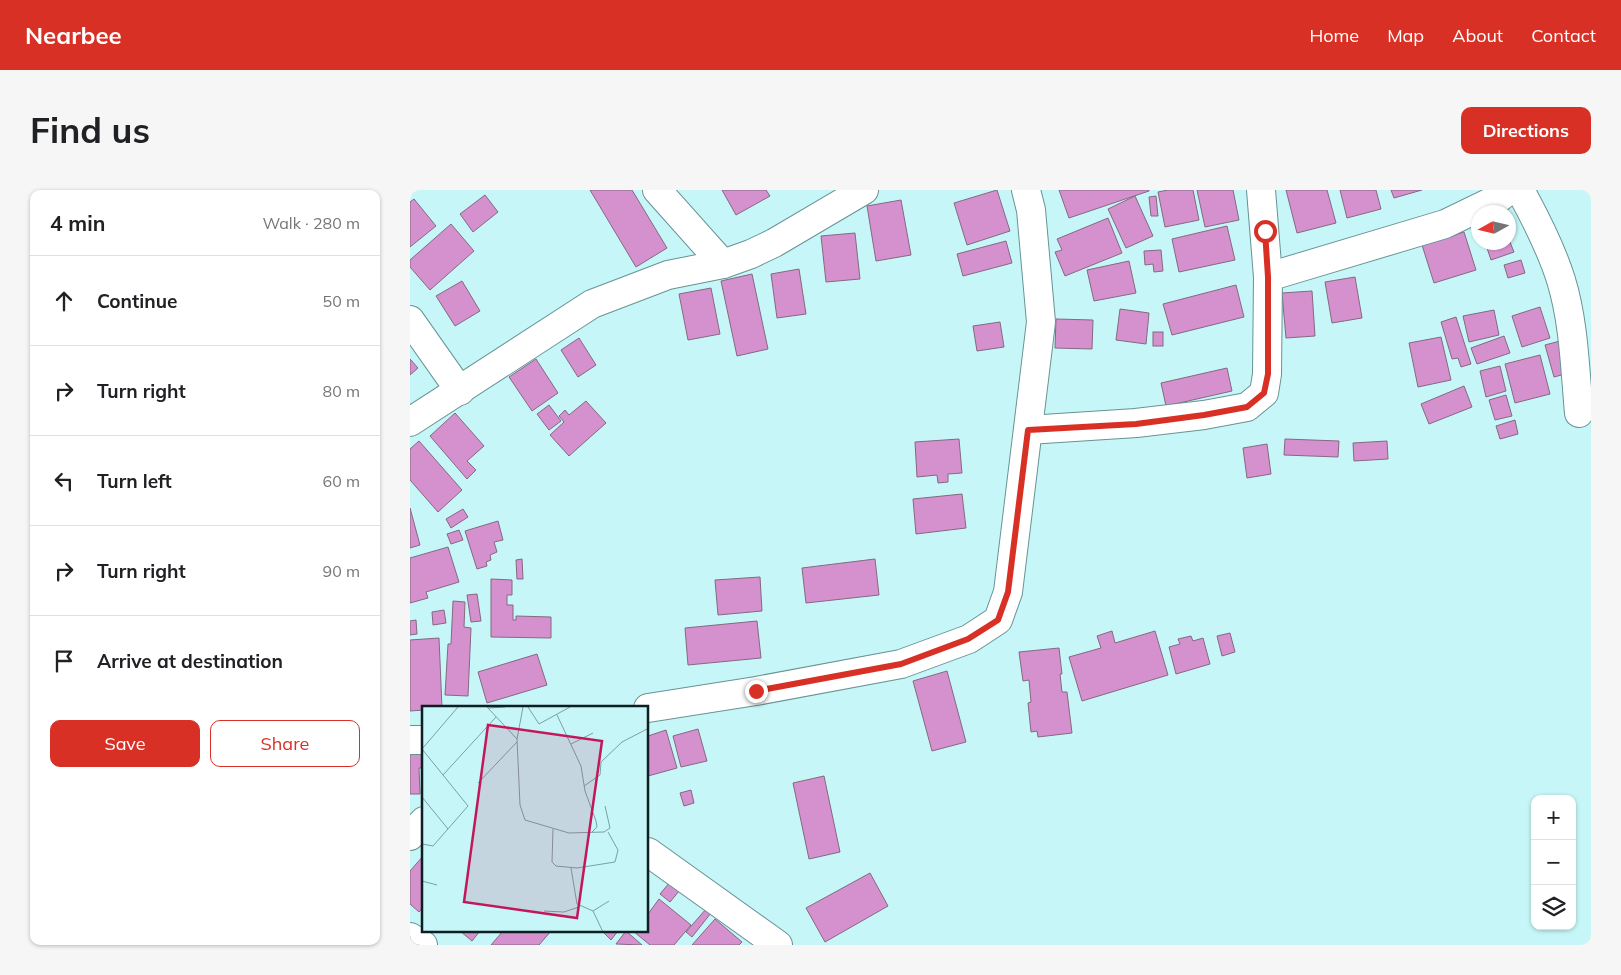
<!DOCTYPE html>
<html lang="en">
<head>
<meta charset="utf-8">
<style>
  body { margin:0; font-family:Mulish,sans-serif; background:#f6f6f6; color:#202124 }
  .controls { position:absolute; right:15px; bottom:15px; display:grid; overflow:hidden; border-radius:10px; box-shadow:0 1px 4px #0004 }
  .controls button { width:45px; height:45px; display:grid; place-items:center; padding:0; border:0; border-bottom:1px solid #e0e0e0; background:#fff; color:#202124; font:25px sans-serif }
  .compass { position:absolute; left:1061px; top:15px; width:45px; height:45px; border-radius:50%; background:#fff; box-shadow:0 1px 4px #0004; rotate:262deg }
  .stop { position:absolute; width:15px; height:15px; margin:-11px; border:4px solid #d93025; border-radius:50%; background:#fff }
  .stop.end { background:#d93025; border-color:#fff; box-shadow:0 1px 5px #0008 }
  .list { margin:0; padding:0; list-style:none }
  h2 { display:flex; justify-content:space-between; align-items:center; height:65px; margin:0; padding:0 20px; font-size:21px }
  h2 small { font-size:16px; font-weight:400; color:#757577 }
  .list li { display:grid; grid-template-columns:32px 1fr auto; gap:15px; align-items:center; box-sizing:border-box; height:90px; padding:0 20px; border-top:1px solid #e0e0e0 }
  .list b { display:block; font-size:19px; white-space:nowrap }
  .list em { font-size:16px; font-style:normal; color:#757577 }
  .actions { display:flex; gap:10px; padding:15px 20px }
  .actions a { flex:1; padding:11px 0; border:1px solid #d93025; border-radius:10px; text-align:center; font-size:18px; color:#d93025 }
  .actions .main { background:#d93025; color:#fff }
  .icon { flex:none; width:28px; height:28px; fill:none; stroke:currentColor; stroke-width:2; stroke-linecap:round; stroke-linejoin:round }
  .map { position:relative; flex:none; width:1181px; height:755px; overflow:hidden; border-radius:10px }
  header { display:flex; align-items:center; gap:30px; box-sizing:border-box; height:70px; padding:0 25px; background:#d93025; color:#fff }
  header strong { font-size:24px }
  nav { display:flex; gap:28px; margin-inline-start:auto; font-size:18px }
  .intro { display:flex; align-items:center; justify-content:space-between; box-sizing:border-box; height:120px; padding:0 30px }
  h1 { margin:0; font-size:35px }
  .button { padding:12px 22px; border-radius:10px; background:#d93025; color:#fff; font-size:18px; font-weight:700 }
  main { display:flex; gap:30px; padding:0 30px }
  aside { flex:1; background:#fff; border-radius:10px; box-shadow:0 1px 4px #0004 }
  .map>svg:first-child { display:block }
  .building { fill:#d591cd; stroke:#846980 }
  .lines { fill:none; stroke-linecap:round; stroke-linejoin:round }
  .minor-casing { stroke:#679395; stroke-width:30 }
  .minor { stroke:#fff; stroke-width:28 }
  .route { stroke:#d93025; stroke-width:6 }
  .inset-road { fill:none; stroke:#7ca0a1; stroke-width:1 }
  .view { fill:#c2185b; fill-opacity:0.15; stroke:#c2185b; stroke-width:2.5 }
  .inset-edge { fill:none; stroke:#0d1f20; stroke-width:2.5 }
</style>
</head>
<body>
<header>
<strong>Nearbee</strong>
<nav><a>Home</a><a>Map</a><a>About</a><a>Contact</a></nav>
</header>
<div class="intro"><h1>Find us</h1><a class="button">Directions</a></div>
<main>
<aside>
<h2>4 min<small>Walk · 280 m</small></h2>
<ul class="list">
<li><svg class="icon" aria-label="ahead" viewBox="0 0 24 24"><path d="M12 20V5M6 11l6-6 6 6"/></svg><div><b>Continue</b></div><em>50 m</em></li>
<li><svg class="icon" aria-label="right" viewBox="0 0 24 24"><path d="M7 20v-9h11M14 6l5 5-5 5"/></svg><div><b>Turn right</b></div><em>80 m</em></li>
<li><svg class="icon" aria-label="left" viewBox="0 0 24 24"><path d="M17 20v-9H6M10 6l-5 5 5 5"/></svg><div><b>Turn left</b></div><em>60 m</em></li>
<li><svg class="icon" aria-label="right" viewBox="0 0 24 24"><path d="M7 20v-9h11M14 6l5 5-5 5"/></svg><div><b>Turn right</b></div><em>90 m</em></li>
<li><svg class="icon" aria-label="arrive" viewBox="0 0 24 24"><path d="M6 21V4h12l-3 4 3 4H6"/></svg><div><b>Arrive at destination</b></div></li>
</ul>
<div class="actions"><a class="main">Save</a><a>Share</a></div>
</aside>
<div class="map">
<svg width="1181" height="755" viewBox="0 0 1181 755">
  <rect width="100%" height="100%" fill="#c6f6f7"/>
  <g class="building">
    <polygon points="180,0 222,0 257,58 226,77"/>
    <polygon points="312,0 356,0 360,6 326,25"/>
    <polygon points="587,0 600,41 557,55 544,13"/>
    <polygon points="649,0 739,0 739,1 659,28"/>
    <polygon points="758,0 783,0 789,30 755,37 748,2"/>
    <polygon points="787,0 823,0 829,30 795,37"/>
    <polygon points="876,0 917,0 926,33 887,43"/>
    <polygon points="930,0 966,0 971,19 937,28"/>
    <polygon points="981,0 1012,0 984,8"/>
    <polygon points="75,5 88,22 63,42 50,24"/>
    <polygon points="725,6 743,46 716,58 698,19"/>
    <polygon points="746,6 748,26 741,26 739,7"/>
    <polygon points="4,9 26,36 0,57 0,12"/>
    <polygon points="491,10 501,65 466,71 457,16"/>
    <polygon points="698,28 712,63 655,86 645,62 652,60 647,49"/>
    <polygon points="41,34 64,61 20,100 0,77 0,70"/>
    <polygon points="817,36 825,70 769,82 762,49"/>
    <polygon points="1054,42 1066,80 1024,93 1012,55"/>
    <polygon points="445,43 450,89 416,92 411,46"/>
    <polygon points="1098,47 1104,62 1081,70 1075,52 1098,52"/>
    <polygon points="596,51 602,73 553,86 547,64"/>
    <polygon points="751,60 753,81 744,82 743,74 735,75 734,61"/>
    <polygon points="1111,70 1115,83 1098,88 1094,75"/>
    <polygon points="719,71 726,103 684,111 677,80"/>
    <polygon points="389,79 396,124 367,128 361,84"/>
    <polygon points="342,84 358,159 327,166 311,91"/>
    <polygon points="945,87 952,128 922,133 915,92"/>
    <polygon points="52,91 70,121 45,136 26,106"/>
    <polygon points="826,95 834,127 762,145 753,114"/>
    <polygon points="301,98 310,144 278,150 269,104"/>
    <polygon points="902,101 905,146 876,148 872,103"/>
    <polygon points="1130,117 1140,148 1112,157 1102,126"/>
    <polygon points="710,119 739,123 736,154 706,150"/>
    <polygon points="1084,120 1089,145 1059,152 1053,126"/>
    <polygon points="1046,127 1061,174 1051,177 1048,168 1042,169 1031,132"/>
    <polygon points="646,129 683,130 682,159 645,158"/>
    <polygon points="590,132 594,157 567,161 563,136"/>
    <rect x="743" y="142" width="10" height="14"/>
    <polygon points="1094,146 1100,163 1067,174 1061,158"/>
    <polygon points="1031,147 1041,190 1008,197 999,153"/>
    <polygon points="169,148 186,175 168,187 151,160"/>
    <polygon points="1150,151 1159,183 1144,187 1135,155"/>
    <polygon points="1130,165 1140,204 1105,213 1095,174"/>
    <polygon points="0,169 8,178 0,185"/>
    <polygon points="126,169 148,203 122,221 99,187"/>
    <polygon points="1090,176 1096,201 1076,207 1070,181"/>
    <polygon points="817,178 822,201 756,216 751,193"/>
    <polygon points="1054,196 1062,217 1019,234 1011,214"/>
    <polygon points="1096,205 1102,226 1085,230 1079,210"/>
    <polygon points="176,211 196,233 159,266 140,245 154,232 149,226 155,220 159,225"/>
    <polygon points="139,215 151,231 139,240 127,224"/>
    <polygon points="45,223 74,256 57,271 66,280 57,289 20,246"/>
    <polygon points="1105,230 1108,244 1090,249 1086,236"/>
    <polygon points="549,249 552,283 538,284 538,292 528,293 527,285 507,287 505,252"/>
    <polygon points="875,249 929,251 928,267 874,265"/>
    <polygon points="9,251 52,300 28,322 0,290 0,259"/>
    <polygon points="977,251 978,269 944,271 943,253"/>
    <polygon points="857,254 861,284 837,288 833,258"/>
    <polygon points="552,304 556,338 506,344 503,309"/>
    <polygon points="0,318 10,355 0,358"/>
    <polygon points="53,319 58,327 41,338 36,329"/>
    <polygon points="88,331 93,350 84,352 87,362 80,365 81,370 76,372 77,376 67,379 55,341"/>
    <polygon points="49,340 53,350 41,354 37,344"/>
    <polygon points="38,357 49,392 16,402 18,408 0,413 0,368"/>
    <polygon points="112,369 113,389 107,389 106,370"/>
    <polygon points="465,369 469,405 396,413 392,378"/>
    <polygon points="350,387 352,421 308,425 305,390"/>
    <polygon points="81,389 102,390 102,405 97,405 97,415 103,415 103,430 106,430 106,426 141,427 141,448 81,447"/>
    <polygon points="67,404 71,431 61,432 57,405"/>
    <polygon points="43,411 55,412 54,437 61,438 58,506 35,505 38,454 41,454"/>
    <polygon points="34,420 36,433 23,435 22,422"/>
    <polygon points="6,430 7,444 0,445 0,431"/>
    <polygon points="347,431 351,468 278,475 275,438"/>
    <polygon points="702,441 705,453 745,441 758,485 672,511 659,467 691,458 687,446"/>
    <polygon points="820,443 825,462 812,466 807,446"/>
    <polygon points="781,446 783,451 793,448 800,474 766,484 759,457 770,454 768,449"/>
    <polygon points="29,448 32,518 14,518 14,520 0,521 0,450"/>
    <polygon points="649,458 652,484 650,484 652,502 657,502 662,543 628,547 627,541 621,542 618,513 621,512 619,490 613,491 609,462"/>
    <polygon points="127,464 137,495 77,513 68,482"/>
    <polygon points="537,481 556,552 522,561 503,491"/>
    <polygon points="288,539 297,571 271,577 263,546"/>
    <polygon points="256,540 267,578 238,586 238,546"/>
    <polygon points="14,563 14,578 9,578 10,604 0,604 0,564"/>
    <polygon points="414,586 430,662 399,669 383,593"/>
    <polygon points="281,600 284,613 274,616 270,603"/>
    <polygon points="14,665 14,716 9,722 0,714 0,681"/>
    <polygon points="460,683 478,716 415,752 396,718"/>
    <polygon points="265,686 275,694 260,712 250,704"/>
    <polygon points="249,709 281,735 264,755 240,755 223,741 238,741 238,724"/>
    <polygon points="296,719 301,723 282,747 276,742"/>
    <polygon points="305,729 332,752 329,755 282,755"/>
    <polygon points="50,741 70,741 62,751"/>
    <polygon points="93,741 141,741 129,755 81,755"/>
    <polygon points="192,741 208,741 201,750"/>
    <polygon points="216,741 232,755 206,754"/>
  </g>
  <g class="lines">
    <g class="minor-casing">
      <g id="minor">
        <polyline points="247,0 313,74"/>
        <path d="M 1110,0 C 1126,29 1141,58 1151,90 C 1164,132 1165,180 1169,223"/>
        <polyline points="858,87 1035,34 1089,8 1099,0"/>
        <polyline points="0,130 50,201"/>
        <polyline points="0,232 182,114 258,85 313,74 341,64 364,53 454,0"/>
        <polyline points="618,240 726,233 794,225 837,217 854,203 857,184 858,87 851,0"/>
        <polyline points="238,518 346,501 491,474 559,449 588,430 598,402 631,132 621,20 616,0"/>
        <polyline points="0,550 14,550"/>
        <polyline points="0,646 14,631"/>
        <polyline points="238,662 368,755"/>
        <polyline points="0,747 13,755"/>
      </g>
    </g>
    <use href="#minor" class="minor"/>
  </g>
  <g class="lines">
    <polyline class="route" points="346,501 491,474 558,449 588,430 598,402 618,240 726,234 794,225 837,217 854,203 858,184 858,87 855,41"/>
  </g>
  <g transform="translate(12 516)">
    <rect width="226" height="226" fill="#c6f6f7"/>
    <path class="inset-road" d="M 65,1 L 95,33M 101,1 L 95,33 L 98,99 L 103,114 L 147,127 L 182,126 L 188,122 L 183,100M 106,1 L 117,18 L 148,1M 66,2 L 83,1M 135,9 L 159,60 L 163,85 L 174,115 L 175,121 L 170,126M 149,38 L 171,27M 0,43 L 21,69 L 74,11M 0,43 L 36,1M 56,77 L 95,36M 162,80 L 178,69 L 179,56 L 200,36 L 227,22M 0,91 L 26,123M 131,123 L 130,156 L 134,160 L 155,162 L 193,156 L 196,144 L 186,126M 0,138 L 11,140 L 46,100 L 21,69M 149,162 L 155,198 L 171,205M 0,175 L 15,179M 122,205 L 142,206 L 157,201M 171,205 L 181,226M 171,205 L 187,195"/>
    <path class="view" d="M 66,19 L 180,35 L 155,212 L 42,196 Z"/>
    <rect width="226" height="226" class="inset-edge"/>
  </g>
</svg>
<div class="controls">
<button>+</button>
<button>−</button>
<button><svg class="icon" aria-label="layers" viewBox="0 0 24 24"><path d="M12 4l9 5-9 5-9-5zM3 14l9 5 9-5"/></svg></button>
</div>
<svg class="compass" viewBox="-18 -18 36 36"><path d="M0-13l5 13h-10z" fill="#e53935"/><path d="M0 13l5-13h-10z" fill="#757577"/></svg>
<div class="stop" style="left:855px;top:41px"></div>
<div class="stop end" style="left:346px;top:501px"></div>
</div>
</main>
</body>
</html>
